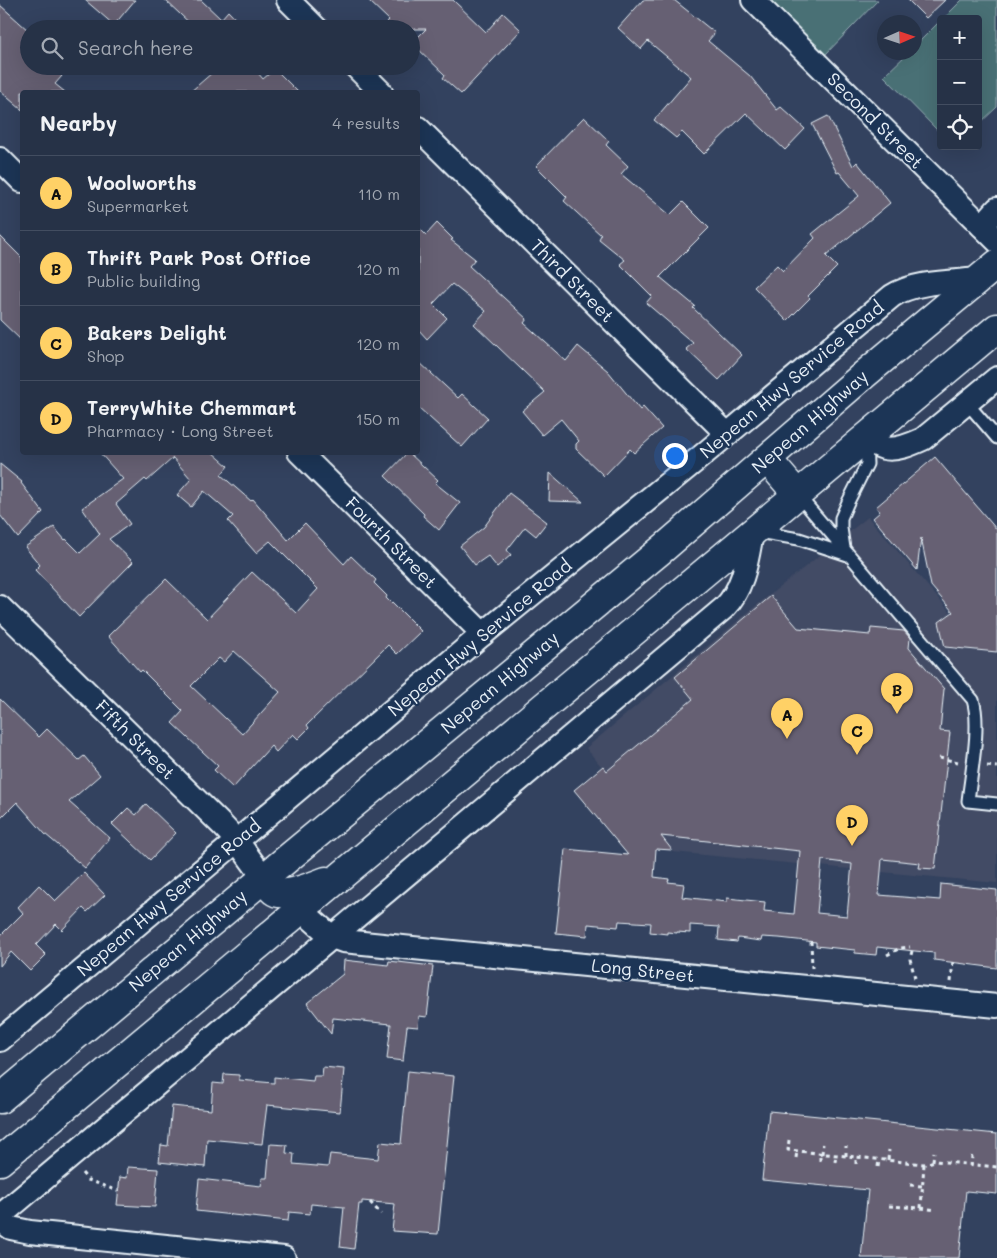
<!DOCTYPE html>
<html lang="en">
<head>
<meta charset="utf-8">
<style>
  body { margin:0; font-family:Mali,sans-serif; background:#323e52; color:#f1f3f6 }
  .controls { position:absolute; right:15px; top:15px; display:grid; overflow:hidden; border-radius:5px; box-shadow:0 5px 20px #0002 }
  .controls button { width:45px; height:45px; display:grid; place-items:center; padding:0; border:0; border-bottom:1px solid #424d60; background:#263247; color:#f1f3f6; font:25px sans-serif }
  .compass { position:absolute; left:877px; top:15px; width:45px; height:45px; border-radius:50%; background:#263247; box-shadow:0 5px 20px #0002; rotate:87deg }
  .you { position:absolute; left:674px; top:455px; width:18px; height:18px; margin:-12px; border:4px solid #fff; border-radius:50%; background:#1a73e8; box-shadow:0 0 0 8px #1a73e833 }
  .badge { display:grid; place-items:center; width:32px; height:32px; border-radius:50%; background:#ffd166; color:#111; font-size:16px; font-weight:700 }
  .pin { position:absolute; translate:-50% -41px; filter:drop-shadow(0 1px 2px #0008) }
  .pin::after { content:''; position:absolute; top:26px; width:18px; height:15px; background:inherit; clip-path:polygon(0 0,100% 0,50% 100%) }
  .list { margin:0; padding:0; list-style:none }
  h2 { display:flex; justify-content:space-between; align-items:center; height:65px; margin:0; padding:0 20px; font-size:21px }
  h2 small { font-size:16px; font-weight:400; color:#a4aab4 }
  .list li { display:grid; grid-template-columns:32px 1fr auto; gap:15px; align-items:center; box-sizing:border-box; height:75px; padding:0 20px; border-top:1px solid #424d60 }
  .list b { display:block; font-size:19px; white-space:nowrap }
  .list p { margin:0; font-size:16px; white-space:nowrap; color:#a4aab4 }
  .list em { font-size:16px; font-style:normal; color:#a4aab4 }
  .icon { flex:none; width:28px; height:28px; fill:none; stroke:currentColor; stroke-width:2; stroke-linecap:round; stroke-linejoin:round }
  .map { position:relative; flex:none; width:997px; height:1258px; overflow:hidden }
  .search { position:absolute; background:#263247; box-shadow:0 5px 20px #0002; left:20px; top:20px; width:400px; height:55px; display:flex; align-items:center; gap:12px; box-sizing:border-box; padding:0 18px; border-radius:28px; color:#a4aab4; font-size:19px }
  .panel { position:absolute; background:#263247; box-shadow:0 5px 20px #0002; left:20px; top:90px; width:400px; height:365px; border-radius:5px }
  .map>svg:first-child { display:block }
  .built { fill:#424b65 }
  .green { fill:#497074; stroke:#98b0b6 }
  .building { fill:#666173; stroke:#e8f1f8; fill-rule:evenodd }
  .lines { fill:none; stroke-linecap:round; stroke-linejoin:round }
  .lane-casing { stroke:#e8f1f8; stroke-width:15 }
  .street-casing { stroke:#e8f1f8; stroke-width:26 }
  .highway-casing { stroke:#e8f1f8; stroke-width:31 }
  .path { stroke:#e8f1f8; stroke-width:3; stroke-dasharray:4 4; stroke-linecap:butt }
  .lane { stroke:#1d3557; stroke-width:11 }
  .street { stroke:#1d3557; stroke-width:22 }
  .highway { stroke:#1d3557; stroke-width:28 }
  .labels { text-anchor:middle; stroke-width:4.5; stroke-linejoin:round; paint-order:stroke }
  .street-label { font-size:18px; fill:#e8f1f8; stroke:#1d3557 }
</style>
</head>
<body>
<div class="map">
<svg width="997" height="1258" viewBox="0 0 997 1258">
  <rect width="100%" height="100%" fill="#33425f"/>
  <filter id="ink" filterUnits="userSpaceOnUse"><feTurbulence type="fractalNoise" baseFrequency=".02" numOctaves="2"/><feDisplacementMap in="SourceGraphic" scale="10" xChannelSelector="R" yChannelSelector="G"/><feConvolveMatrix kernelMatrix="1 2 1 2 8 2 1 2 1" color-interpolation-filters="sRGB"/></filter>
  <g filter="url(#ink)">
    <polygon class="built" points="868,517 951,613 940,623 945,647 997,652 997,883 673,852 586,748 753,608"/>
    <g class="green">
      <polygon points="766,0 878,0 823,57"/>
      <polygon points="962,0 997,0 997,107 978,125 978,19 943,19"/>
      <polygon points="941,20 941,134 884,76 908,53 914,52 915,46"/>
    </g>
    <g class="building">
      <polygon points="85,0 135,0 114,25"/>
      <polygon points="165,0 201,0 221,19 228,11 245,29 196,29"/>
      <polygon points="368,0 453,0 486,32 503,13 521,30 461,94 443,78 445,75 412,43 426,29 380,29 389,20"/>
      <polygon points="643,0 674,0 715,33 708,41 750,76 777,110 781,107 805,129 785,150 746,113 704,154 682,132 676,138 654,120 691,77 648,41 641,49 618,28"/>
      <polygon points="908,0 945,0 926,18"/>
      <polygon points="0,5 29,31 29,66 50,66 62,76 55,84 65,92 22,92 22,110 0,91"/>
      <polygon points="220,66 252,66 263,79 275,69 298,92 190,92"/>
      <polygon points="828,116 853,166 857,162 890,203 826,256 837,267 808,296 810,298 787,321 754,287 777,265 783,271 815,238 812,234 859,196 839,172 837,173 812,124"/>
      <polygon points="584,117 609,141 606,145 628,166 621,174 670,215 683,202 709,228 660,277 695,306 693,308 742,355 719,380 686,349 693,343 646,303 652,296 620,264 625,260 599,239 601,235 564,201 567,197 536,166"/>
      <polygon points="437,223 453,239 451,240 475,259 469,266 527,319 524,323 566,361 578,346 608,371 640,410 643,407 662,428 634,453 630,449 604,476 576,449 576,444 579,441 561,419 542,435 522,411 545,392 474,324 486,311 452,284 433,304 447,318 427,339 418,329 418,227 426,235"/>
      <polygon points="0,236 22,258 22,341 0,320"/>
      <polygon points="418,361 458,398 462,394 488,418 462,447 418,407"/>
      <path d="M 99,452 L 212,452 L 228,466 L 221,475 L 251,501 L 253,499 L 288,540 L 305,523 L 344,564 L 351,556 L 376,580 L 374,583 L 387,596 L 386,598 L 391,603 L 392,602 L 421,631 L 397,654 L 388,645 L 307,725 L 309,728 L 298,739 L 293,734 L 276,752 L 271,746 L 233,788 L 214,770 L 218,766 L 172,723 L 183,711 L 142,670 L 140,672 L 108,636 L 166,579 L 207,619 L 252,572 L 296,613 L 318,589 L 270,541 L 256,553 L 228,521 L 233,516 L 204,491 L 191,507 L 177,495 L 191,479 L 173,458 L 147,481 L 145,479 L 116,504 L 130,524 L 109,539 L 133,562 L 79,617 L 35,570 L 40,565 L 25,547 L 54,527 L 65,540 L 66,539 L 80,553 L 100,534 L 82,508 L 123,479 ZM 234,651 L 280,692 L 242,734 L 191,686 L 219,658 L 224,662 Z"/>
      <polygon points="408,452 438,480 435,483 460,503 439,530 423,516 424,514 385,476"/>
      <polygon points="935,457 997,530 997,652 945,647 939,622 953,612 931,586 921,538 917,570 873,518 880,512 876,507"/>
      <polygon points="0,464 22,482 21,483 43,512 18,538 0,515"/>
      <polygon points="550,473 583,502 549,501"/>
      <polygon points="509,493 547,522 536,536 525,527 507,550 511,555 497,567 488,556 475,565 460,546 484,527"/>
      <path d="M 771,596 L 798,628 L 870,635 L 871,628 L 904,631 L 910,638 L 909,648 L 944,689 L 940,731 L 950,732 L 935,869 L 919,868 L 920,863 L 882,859 L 879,895 L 940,900 L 941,884 L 997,890 L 997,968 L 934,960 L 934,953 L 877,947 L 876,955 L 855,953 L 855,950 L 816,946 L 816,942 L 779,938 L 762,937 L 761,941 L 738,938 L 737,942 L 718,940 L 719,927 L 690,925 L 690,933 L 677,932 L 677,933 L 667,932 L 667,934 L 650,932 L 651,923 L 619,921 L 618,927 L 588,924 L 587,936 L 556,933 L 565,849 L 628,855 L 574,790 L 603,766 L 607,771 L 693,699 L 675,677 ZM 661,836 L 800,851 L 794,914 L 764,911 L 765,902 L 727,898 L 727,902 L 682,897 L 684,884 L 668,882 L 669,879 L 654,877 L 656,849 L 672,850 ZM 822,860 L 852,864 L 847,916 L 817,913 Z"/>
      <polygon points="0,699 39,737 47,729 79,760 84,756 100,775 69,802 110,838 85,868 45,834 17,802 0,819"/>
      <polygon points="146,804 176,833 150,860 112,824 128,808 136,815"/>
      <polygon points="84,873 105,895 87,912 83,908 62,930 56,924 36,945 46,955 30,971 11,952 0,966 0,936 23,913 18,907 39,885 55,901"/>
      <polygon points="344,960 388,965 389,961 433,966 427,1017 419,1016 418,1027 407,1026 403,1061 387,1059 391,1024 333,1018 331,1034 307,1003 343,974"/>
      <polygon points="323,1067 344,1069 340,1112 267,1105 262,1144 207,1139 205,1167 159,1162 161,1145 168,1146 172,1106 211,1110 213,1083 223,1084 224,1074 239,1075 239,1080 274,1083 274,1077 313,1081 314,1076 322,1076"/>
      <polygon points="408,1071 454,1076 438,1234 392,1231 395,1204 362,1201 362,1204 359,1204 354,1249 340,1247 344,1207 311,1204 310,1214 289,1212 288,1221 196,1211 199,1179 261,1186 262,1178 267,1178 270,1144 287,1145 286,1153 294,1154 293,1164 328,1167 330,1154 378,1159 380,1142 401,1144"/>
      <polygon points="769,1111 997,1134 997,1194 966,1191 959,1258 861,1258 868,1190 762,1180"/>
      <polygon points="128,1167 158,1169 155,1207 117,1205 120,1177 127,1178"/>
    </g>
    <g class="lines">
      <g class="lane-casing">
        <g id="lane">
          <polyline points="967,403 997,438"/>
          <path d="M 798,495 L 973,700 C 981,725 971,774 968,801 L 997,804"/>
          <polyline points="758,532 799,539 848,555"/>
          <polyline points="844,548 841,528 841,518 848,502 867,464 866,441"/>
        </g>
      </g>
      <g class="street-casing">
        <g id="street">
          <polyline points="288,0 317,29"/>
          <polyline points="753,0 997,241"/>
          <polyline points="355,66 381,92"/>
          <polyline points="418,128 727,434"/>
          <polyline points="0,159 22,181"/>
          <polyline points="982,226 997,209"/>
          <path d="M 866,439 C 871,442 878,446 884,448 C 896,451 912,444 923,439 L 997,378"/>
          <polyline points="299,452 483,634"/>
          <polyline points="0,607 223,826 237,841 264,878"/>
          <polyline points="300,909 332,937 343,941 997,1006"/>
          <path d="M 0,1040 L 483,634 L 704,454 L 892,296 C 915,281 953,282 980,279"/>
          <path d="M 0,1216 L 724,608 C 744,588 747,560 752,533"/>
          <polyline points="0,1220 11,1228 30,1232 284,1258"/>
        </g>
      </g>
      <g class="highway-casing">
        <g id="highway">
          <polyline points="767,459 798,495"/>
          <path d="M 264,878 C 267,882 270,888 274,891 C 283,899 315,885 326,881"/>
          <polyline points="0,1099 264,878 666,546 865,374 997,264"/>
          <polyline points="0,1161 997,328"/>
        </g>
      </g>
      <g class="path">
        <polyline points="939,758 958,762"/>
        <polyline points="987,766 997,767"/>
        <polyline points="811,941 812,968"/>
        <polyline points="912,951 910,959 915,978"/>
        <polyline points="887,955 900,948 910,947"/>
        <polyline points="951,982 953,960"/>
        <polyline points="789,1140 788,1150 924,1164 935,1161 997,1167"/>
        <polyline points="822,1154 823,1144"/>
        <polyline points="846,1156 846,1146"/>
        <polyline points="796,1158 797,1151"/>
        <polyline points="888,1160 889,1150"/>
        <polyline points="820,1161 820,1154"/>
        <polyline points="933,1161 934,1152"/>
        <polyline points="835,1162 836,1155"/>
        <polyline points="856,1164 856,1157"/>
        <polyline points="878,1167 879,1160"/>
        <polyline points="971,1167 972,1156"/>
        <polyline points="82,1173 88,1180 118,1191"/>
        <polyline points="910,1185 922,1186"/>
        <polyline points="370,1202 381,1214"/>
        <polyline points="889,1206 921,1208 924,1164"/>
        <polyline points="921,1208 936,1210"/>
      </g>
      <use href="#lane" class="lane"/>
      <use href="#street" class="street"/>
      <use href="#highway" class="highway"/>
    </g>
  </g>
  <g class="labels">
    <g class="street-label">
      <text transform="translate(875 121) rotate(45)" y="6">Second Street</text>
      <text transform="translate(572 281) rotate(45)" y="6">Third Street</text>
      <text transform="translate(792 380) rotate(-40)" y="6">Nepean Hwy Service Road</text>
      <text transform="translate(810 422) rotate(-41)" y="6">Nepean Highway</text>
      <text transform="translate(391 543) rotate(45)" y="6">Fourth Street</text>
      <text transform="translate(480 638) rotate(-40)" y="6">Nepean Hwy Service Road</text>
      <text transform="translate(500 683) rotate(-40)" y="6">Nepean Highway</text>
      <text transform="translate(135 740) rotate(45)" y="6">Fifth Street</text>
      <text transform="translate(169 898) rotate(-40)" y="6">Nepean Hwy Service Road</text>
      <text transform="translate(188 941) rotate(-40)" y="6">Nepean Highway</text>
      <text transform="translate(643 971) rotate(6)" y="6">Long Street</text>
    </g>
  </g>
</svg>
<div class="controls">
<button>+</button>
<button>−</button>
<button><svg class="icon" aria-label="locate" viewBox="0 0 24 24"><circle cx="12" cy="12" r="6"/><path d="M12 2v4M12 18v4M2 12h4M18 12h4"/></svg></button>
</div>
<svg class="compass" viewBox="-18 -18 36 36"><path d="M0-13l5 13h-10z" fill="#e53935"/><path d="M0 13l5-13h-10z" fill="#a4aab4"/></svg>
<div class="you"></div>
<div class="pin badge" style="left:787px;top:739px">A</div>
<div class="pin badge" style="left:897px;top:714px">B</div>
<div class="pin badge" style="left:857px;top:755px">C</div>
<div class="pin badge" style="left:852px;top:846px">D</div>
<div class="search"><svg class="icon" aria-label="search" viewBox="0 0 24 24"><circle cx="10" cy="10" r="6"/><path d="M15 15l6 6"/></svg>Search here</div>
<section class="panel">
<h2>Nearby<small>4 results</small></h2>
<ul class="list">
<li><span class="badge">A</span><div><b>Woolworths</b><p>Supermarket</p></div><em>110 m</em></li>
<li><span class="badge">B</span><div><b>Thrift Park Post Office</b><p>Public building</p></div><em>120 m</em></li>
<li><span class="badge">C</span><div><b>Bakers Delight</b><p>Shop</p></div><em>120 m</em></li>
<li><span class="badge">D</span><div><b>TerryWhite Chemmart</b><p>Pharmacy · Long Street</p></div><em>150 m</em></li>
</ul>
</section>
</div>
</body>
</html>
